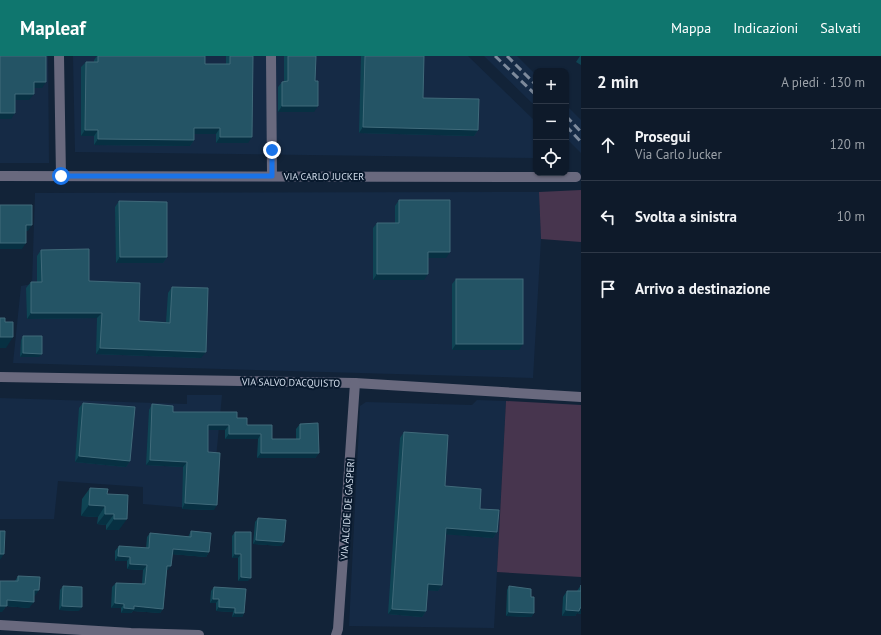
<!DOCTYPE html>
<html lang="it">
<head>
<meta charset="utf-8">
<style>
  body { margin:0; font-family:"PT Sans",sans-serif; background:#1c2736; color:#f1f3f6 }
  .controls { position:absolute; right:12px; top:12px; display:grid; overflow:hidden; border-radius:8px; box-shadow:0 1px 3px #0004 }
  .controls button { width:36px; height:36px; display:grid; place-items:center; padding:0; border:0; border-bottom:1px solid #2e3847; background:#0e1a2a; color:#f1f3f6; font:20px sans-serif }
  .stop { position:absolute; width:12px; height:12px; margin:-9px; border:3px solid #1a73e8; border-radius:50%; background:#fff }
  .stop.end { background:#1a73e8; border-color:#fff; box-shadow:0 1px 4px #0008 }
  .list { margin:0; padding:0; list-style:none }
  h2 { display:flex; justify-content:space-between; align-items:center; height:52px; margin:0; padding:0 16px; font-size:17px }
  h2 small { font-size:13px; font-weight:400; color:#9ba1a8 }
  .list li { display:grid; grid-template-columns:26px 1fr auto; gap:12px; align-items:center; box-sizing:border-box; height:72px; padding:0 16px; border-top:1px solid #2e3847 }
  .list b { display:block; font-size:15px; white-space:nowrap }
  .list p { margin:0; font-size:13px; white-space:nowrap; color:#9ba1a8 }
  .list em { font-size:13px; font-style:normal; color:#9ba1a8 }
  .icon { flex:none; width:22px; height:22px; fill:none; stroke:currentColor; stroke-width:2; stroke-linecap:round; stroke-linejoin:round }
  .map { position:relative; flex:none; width:581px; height:579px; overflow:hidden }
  header { display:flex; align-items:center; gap:24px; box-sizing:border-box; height:56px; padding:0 20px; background:#0f766e; color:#fff }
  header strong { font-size:19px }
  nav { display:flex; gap:22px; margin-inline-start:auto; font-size:14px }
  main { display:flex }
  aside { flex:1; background:#0e1a2a }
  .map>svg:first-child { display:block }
  .built { fill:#152a45 }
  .green { fill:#47354e }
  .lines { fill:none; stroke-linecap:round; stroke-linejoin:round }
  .minor { stroke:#69697e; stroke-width:10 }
  .rail { stroke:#7d8a9c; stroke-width:3; stroke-dasharray:8 4; stroke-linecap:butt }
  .wall { fill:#0f4454 }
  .shaded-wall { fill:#073042 }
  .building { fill:#245465; stroke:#406a7a }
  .route { stroke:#1a73e8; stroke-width:5 }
  .labels { text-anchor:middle; stroke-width:4; stroke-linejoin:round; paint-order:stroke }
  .street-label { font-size:10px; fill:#d4dfed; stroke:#08192d }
</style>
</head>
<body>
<header>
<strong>Mapleaf</strong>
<nav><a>Mappa</a><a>Indicazioni</a><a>Salvati</a></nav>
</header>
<main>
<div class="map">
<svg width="581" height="579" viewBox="0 0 581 579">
  <rect width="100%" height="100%" fill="#122338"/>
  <g class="built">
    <polygon points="0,0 48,0 49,107 0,107"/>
    <polygon points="73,0 468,0 536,66 536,102 75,96"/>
    <polygon points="484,0 517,0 536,19 536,51"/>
    <polygon points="566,49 581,64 581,97 566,82"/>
    <polygon points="539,136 541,183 533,322 13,307 21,230 32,228 35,137"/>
    <polygon points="187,339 222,339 216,402 214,454 143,448 143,431 58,425 54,463 0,463 0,342 187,348"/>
    <polygon points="477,344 506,345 494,572 349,570 360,350 366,346 472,349"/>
  </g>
  <g class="green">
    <polygon points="581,134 581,186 541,183 539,136"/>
    <polygon points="506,345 581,349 581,521 497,516"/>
  </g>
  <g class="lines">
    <g class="minor">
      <polyline points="59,0 61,120"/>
      <polyline points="271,0 272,120"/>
      <polyline points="0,120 576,121"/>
      <polyline points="0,321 355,327 581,341"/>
      <polyline points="0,569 131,577 199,579"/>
      <polyline points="336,579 338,573 355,327"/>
    </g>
    <g class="rail">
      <polyline points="495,0 536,39"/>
      <polyline points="507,0 536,29"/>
      <polyline points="566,60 581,76"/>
      <polyline points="566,70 581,86"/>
    </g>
  </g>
  <g class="wall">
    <polygon points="97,0 205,0 205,8 226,8 226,0 253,0 248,87 216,87 216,78 194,78 194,84 190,90 94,89 94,80 81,80 81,11 86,6 94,6 94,4"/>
    <polygon points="284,0 316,0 314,56 278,56 278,31 282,26 284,26"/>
    <polygon points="361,0 424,0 423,42 478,74 474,80 359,77"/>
    <polygon points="580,0 581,0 581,9 576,6"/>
    <polygon points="399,144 446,202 428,202 424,224 373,224 373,172 377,167 395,167 395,150"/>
    <polygon points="119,145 167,201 163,207 116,207 115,151"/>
    <polygon points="41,194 89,225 139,265 166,266 168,237 172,231 201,302 96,298 97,262 27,263 26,232 31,226 37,226 37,200"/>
    <polygon points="456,223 519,294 452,294 452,228"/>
    <polygon points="23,280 39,301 20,301 21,284"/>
    <polygon points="83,347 130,405 126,411 75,406 79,352"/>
    <polygon points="152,348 173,356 237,362 247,369 272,383 296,383 296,373 300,368 319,397 315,402 257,402 258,383 225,383 225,374 208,374 208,396 214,454 182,453 183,411 146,409 149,354"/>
    <polygon points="404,376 445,430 480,453 497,476 493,482 446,478 442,529 438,535 428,534 426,555 422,561 388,558 400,382"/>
    <polygon points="90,432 107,438 119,474 106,474 106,469 97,468 98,461 81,460 82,443"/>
    <polygon points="258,462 284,486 281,490 253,488 255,466"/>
    <polygon points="191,475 209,496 206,501 172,498 168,514 167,514 163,553 160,557 133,555 131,557 121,557 121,552 111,552 112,531 116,527 142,528 143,514 127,513 127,505 115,505 115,495 119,490 146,492 147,481 150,477 188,481"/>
    <polygon points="235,476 248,525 238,525 238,502 232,502 232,480"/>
    <polygon points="18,520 35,540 34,540 29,552 6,550 2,556 15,525"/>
    <polygon points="581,529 581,558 577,557 575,560 562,560 563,541 567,535 577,535"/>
    <polygon points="63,530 79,555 59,554 60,534"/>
    <polygon points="509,530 531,541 534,557 531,561 506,560 507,534"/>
    <polygon points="214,531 244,557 242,561 232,561 233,556 216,555 216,547 210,547 211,535"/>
  </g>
  <g class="shaded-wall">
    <polygon points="34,26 46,26 42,32 29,32"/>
    <polygon points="15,38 34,38 29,44 10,44"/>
    <polygon points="282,50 318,50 314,56 278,56"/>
    <polygon points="0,57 15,57 11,63 0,63"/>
    <polygon points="363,71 478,74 474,80 359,77"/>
    <polygon points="194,72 220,72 216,78 190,78"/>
    <polygon points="85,74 98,74 94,80 81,80"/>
    <polygon points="220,81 252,81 248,87 216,87"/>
    <polygon points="98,83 194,84 190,90 94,89"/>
    <polygon points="26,169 32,169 28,175 22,175"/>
    <polygon points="0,187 26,187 22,193 0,193"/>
    <polygon points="428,196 450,196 446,202 424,202"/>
    <polygon points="120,201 167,201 163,207 116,207"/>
    <polygon points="377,218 428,218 424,224 373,224"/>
    <polygon points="31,257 102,257 97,262 27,263"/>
    <polygon points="0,281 13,281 6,292 0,292"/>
    <polygon points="456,288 523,288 519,294 452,294"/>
    <polygon points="100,292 206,296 201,302 96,298"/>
    <polygon points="23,297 42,298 39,301 20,301"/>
    <polygon points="208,369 229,369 225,374 205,374"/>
    <polygon points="229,378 261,378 258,383 225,383"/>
    <polygon points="261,397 319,397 315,402 257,402"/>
    <polygon points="79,400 130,405 126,411 75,406"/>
    <polygon points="150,404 187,406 183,411 146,409"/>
    <polygon points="185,447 217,449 214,454 182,453"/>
    <polygon points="89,449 105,450 98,461 81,460"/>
    <polygon points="105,458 114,458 106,469 97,468"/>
    <polygon points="114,463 127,463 119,474 106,474"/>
    <polygon points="446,472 497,476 493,482 442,478"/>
    <polygon points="256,484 284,486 281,490 253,488"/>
    <polygon points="173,493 209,496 206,501 170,498"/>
    <polygon points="0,498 4,498 0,504"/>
    <polygon points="235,498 241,498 238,502 232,502"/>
    <polygon points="118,500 130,501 127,505 115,505"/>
    <polygon points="130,508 147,509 143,514 127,513"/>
    <polygon points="167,510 171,510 168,514 164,514"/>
    <polygon points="241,521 251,522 248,525 238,525"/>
    <polygon points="428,528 442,529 438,535 424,534"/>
    <polygon points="34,534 39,534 35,540 30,540"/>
    <polygon points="213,543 219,543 216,547 210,547"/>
    <polygon points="7,544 34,546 29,552 6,550 2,556 0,556 0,550"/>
    <polygon points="115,547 124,548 121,552 111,552"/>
    <polygon points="62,550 82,551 79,555 59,554"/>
    <polygon points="134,550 163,553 160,557 133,555 131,557 121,557 124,552"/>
    <polygon points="219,551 235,552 233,556 216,555"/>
    <polygon points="580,552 581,552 581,558 577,557 575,560 562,560 566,554"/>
    <polygon points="392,553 426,555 422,561 388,558"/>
    <polygon points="509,556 534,557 531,561 506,560"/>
    <polygon points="235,557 244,557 242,561 232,561"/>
  </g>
  <g class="building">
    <polygon points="0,0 46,0 46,26 34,26 34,38 15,38 15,57 0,57"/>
    <polygon points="98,0 205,0 205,8 230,8 230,0 253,0 252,81 220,81 220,72 194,72 194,84 98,83 98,74 85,74 86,6 98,6"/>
    <polygon points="288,0 316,0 315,25 318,25 318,50 282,50 282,26 288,25"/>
    <polygon points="365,0 424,0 423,42 479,43 478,74 363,71"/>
    <polygon points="399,144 450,144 450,196 428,196 428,218 377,218 377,167 399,167"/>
    <polygon points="119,145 167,146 167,201 120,201"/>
    <polygon points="0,149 32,149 32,169 26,169 26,187 0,187"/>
    <polygon points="89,193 89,225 140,227 139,265 170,267 172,231 208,232 206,296 100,292 102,257 31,257 31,226 42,226 41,194"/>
    <rect x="456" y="223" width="67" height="65"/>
    <polygon points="0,262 5,262 5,266 13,266 13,281 0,281"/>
    <polygon points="23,280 42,280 42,298 23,297"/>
    <polygon points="83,347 135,351 130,405 79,400"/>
    <polygon points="152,348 173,350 173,356 237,356 237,362 247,362 247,369 272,369 272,383 300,383 300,368 318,367 319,397 261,397 261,378 229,378 229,369 208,369 208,396 220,397 217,449 185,447 187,406 150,404"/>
    <polygon points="404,376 448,379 445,430 481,433 480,453 499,454 497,476 446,472 442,529 428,528 426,555 392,553"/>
    <polygon points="90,432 108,433 107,438 128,439 127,463 114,463 114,458 105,458 105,450 89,449"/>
    <polygon points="258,462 286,464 284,486 256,484"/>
    <polygon points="0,475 5,475 4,498 0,498"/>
    <polygon points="191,475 211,477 209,496 173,493 171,510 167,510 163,553 134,550 134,553 124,552 124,548 115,547 116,527 145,528 147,509 130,508 130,501 118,500 119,490 149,492 150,477 191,481"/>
    <polygon points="235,476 251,476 251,522 241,521 241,498 235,498"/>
    <polygon points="18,520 40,521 39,534 34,534 34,546 7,544 7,550 0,550 0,525 18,525"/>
    <polygon points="581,529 581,552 580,552 579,555 566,554 567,535 581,535"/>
    <polygon points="63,530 82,531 82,551 62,550"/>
    <polygon points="509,530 531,533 531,541 534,541 534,557 509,556"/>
    <polygon points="214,531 246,533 244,557 235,557 235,552 219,551 219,543 213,543"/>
  </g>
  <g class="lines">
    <polyline class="route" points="61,120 272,120 272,94"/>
  </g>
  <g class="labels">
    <g class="street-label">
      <text x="324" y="124">VIA CARLO JUCKER</text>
      <text transform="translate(291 326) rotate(1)" y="4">VIA SALVO D'ACQUISTO</text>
      <text transform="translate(347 453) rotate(-86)" y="4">VIA ALCIDE DE GASPERI</text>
    </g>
  </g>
</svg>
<div class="controls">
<button>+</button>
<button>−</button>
<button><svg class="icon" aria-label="locate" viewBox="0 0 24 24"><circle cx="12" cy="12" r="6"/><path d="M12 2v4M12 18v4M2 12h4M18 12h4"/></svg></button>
</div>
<div class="stop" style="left:61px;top:120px"></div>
<div class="stop end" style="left:272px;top:94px"></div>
</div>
<aside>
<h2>2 min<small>A piedi · 130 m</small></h2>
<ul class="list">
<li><svg class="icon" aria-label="ahead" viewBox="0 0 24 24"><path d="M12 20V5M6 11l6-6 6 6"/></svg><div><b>Prosegui</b><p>Via Carlo Jucker</p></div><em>120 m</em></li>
<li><svg class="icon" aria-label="left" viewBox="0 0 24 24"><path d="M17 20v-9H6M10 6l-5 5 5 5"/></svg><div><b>Svolta a sinistra</b></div><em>10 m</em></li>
<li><svg class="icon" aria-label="arrive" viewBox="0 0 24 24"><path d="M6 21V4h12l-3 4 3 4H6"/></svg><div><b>Arrivo a destinazione</b></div></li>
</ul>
</aside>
</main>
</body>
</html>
